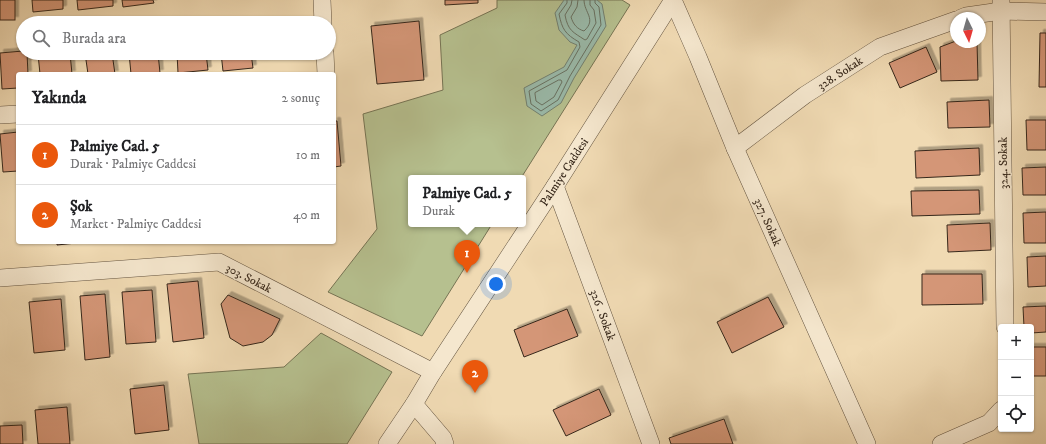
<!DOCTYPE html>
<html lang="tr">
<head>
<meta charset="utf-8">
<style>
  body { margin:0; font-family:"IM FELL DW Pica",serif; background:#f6f6f6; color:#202124 }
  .controls { position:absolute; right:12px; bottom:12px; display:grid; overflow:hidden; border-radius:4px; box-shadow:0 1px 3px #0004 }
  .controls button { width:36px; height:36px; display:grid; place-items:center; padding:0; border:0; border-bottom:1px solid #e0e0e0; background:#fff; color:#202124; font:20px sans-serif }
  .compass { position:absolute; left:950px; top:12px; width:36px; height:36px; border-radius:50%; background:#fff; box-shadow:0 1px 3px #0004; rotate:175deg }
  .you { position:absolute; left:496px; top:284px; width:14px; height:14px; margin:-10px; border:3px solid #fff; border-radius:50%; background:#1a73e8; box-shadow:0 0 0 6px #1a73e833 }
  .badge { display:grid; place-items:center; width:26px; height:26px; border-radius:50%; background:#ea580c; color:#fff; font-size:13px; font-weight:700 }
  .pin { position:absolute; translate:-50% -33px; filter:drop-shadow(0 1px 2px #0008) }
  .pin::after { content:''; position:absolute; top:21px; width:14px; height:12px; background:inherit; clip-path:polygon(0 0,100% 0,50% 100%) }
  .popup { position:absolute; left:408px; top:175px; width:118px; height:52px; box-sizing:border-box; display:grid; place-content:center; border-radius:4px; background:#fff; filter:drop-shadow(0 1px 3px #0005); font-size:13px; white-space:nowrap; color:#757577 }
  .popup b { font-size:15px; color:#202124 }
  .popup::after { content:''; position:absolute; left:50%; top:100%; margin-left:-8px; border:8px solid transparent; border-top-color:#fff }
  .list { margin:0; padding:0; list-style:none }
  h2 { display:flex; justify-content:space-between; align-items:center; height:52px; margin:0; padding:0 16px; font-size:17px }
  h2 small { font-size:13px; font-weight:400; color:#757577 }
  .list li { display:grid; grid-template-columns:26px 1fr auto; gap:12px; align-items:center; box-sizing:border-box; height:60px; padding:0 16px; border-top:1px solid #e0e0e0 }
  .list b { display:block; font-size:15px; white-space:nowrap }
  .list p { margin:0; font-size:13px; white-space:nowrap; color:#757577 }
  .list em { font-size:13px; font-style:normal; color:#757577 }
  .icon { flex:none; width:22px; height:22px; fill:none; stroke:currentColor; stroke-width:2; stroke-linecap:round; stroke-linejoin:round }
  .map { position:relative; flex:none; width:1046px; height:444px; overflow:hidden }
  .search { position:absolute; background:#fff; box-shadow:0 1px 3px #0004; left:16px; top:16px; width:320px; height:44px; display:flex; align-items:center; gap:10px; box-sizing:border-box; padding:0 14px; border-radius:22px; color:#757577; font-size:15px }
  .panel { position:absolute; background:#fff; box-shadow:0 1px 3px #0004; left:16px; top:72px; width:320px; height:172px; border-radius:4px }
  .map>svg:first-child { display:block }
  .green { fill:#b6c08f; stroke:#767454 }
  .water { fill:#9abbab; stroke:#728071 }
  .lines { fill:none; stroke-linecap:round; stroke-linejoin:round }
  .shore { stroke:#687162; stroke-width:1 }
  .building { fill:#d49677; stroke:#36271a; filter:url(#shadow) }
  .minor-casing { stroke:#645440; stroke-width:18 }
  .minor { stroke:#f5e7ce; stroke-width:17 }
  .labels { text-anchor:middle; stroke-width:3; stroke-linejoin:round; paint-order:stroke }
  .street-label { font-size:12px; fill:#36271a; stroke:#f5e7ce }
</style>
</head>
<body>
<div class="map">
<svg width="1046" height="444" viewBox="0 0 1046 444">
  <defs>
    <filter id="shadow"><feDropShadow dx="3.5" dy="-3.5" stdDeviation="0" flood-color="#0004"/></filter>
  </defs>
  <rect width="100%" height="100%" fill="#f0dab3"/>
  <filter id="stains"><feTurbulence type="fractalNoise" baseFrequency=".005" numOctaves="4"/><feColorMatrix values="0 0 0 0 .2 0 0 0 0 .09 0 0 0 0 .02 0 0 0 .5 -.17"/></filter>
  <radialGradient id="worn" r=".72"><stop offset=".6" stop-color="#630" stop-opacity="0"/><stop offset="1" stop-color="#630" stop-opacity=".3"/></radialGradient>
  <g class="green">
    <polygon points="497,0 622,0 630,5 521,178 411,178 411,224 492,224 422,336 328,292 377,229 363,114 443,90 440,35 497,8"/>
    <polygon points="321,333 392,372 347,444 199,444 188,374 284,367"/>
  </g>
  <polygon class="water" points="564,0 597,0 602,4 606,26 574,78 561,103 542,116 527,106 524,88 564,67 577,45 570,42 559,30 555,13"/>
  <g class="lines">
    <g class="shore">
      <path d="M 567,0 L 567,3 L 559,14 C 562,29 565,34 579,42 L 580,47 L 567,70 L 529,91 L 531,104 L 541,111 L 558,100 L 570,76 L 601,25 L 599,7 L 595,3 L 595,0"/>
      <path d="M 572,0 L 571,5 L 565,15 C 568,31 573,32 585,40 L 587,39 L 596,23 L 594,10 L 590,5 L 590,0"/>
      <path d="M 578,0 L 577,7 L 571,17 C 573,24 577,29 584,31 C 597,19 584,13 584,0"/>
      <polygon points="559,80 561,80 562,82 554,97 542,105 536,101 535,94 535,93"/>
    </g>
  </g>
  <g class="building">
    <rect x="0" y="0" width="15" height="20"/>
    <polygon points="32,0 63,0 63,9 33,12"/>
    <polygon points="77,0 113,0 113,6 78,10"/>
    <polygon points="122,0 153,0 154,3 123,7"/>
    <polygon points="445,0 478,0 478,3 445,5"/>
    <polygon points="295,21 295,23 262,23"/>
    <polygon points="419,21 424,80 377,84 371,26"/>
    <polygon points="1040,33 1046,33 1046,87 1039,87"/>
    <polygon points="956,41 956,42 977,42 978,80 941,81 940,47"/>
    <polygon points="926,47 937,72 900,88 889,63"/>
    <polygon points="23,51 23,53 27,53 28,74 18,74 18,88 2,89 0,53"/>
    <polygon points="44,53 70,53 72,74 40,74 38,54"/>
    <polygon points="85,53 112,53 115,74 88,74"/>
    <polygon points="129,53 158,53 160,73 131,74"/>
    <polygon points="177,53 206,53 208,70 178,73"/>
    <polygon points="221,53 251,53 253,68 223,71"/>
    <polygon points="264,53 298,53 298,55 264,57"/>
    <polygon points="989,100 990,127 948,128 947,102"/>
    <polygon points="1026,120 1046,120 1046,150 1027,150"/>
    <polygon points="334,121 337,121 341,166 334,167"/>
    <polygon points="18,132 18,171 3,172 0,134"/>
    <polygon points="979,148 980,175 916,178 915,151"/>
    <polygon points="1046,167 1046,195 1023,195 1022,168"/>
    <polygon points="979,190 980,214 912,216 911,191"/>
    <polygon points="1046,212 1046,243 1024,243 1023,213"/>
    <polygon points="990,223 991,250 948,252 947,225"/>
    <polygon points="57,242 86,242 57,245"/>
    <polygon points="1046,256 1046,286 1028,287 1027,257"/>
    <polygon points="922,274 982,274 983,304 922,305"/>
    <polygon points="198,281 204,338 173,342 167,284"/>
    <polygon points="152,290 156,342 126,344 122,292"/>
    <polygon points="105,294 110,357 85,360 80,296"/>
    <polygon points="228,295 280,319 272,335 263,342 243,346 230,338 221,304"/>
    <polygon points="768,297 784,327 732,353 717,322"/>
    <polygon points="61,299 65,350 34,353 29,302"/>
    <polygon points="1046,306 1046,332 1031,333 1031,327 1024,327 1023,307"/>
    <polygon points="567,309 578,336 524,357 514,330"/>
    <rect x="1031" y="347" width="15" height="29"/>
    <polygon points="164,385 169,430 135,434 130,389"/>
    <polygon points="599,389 611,415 566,436 553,410"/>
    <polygon points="67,407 70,444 38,444 35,410"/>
    <polygon points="724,419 733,444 671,444 669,438"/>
    <polygon points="22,425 23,444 0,444 0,426"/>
  </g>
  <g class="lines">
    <g class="minor-casing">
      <g id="minor">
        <polyline points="322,0 323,23"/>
        <polyline points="673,0 698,57 735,148 867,444"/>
        <polyline points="1001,0 1005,327"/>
        <polyline points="961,18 966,16 1001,11 1046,12"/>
        <polyline points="325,53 326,74"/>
        <polyline points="0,115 18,114"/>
        <polyline points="735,148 805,95 880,47 956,20"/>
        <polyline points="555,186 651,444"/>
        <polyline points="0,278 219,262 433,372"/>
        <polyline points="414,404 443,438 445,444"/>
        <polyline points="387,444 414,404 433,372 555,186 673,0"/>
        <polyline points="941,444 989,423 1001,410"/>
      </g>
    </g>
    <use href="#minor" class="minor"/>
  </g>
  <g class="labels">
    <g class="street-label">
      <text transform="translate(840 73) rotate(-33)" y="4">328. Sokak</text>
      <text transform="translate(1003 163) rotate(-91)" y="4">324. Sokak</text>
      <text transform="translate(564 172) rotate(-57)" y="4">Palmiye Caddesi</text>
      <text transform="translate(768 222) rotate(66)" y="4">327. Sokak</text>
      <text transform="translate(249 278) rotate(27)" y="4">303. Sokak</text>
      <text transform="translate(603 315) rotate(70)" y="4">326 . Sokak</text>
    </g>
  </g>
  <rect width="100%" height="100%" filter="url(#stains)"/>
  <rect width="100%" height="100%" fill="url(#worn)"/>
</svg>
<div class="controls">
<button>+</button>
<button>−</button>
<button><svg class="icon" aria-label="locate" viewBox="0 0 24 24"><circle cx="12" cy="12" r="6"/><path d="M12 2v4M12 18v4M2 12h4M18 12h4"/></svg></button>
</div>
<svg class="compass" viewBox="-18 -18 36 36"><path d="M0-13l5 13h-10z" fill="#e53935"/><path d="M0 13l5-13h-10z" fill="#757577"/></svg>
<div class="you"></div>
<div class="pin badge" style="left:467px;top:273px">1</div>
<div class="popup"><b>Palmiye Cad. 5</b>Durak</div>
<div class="pin badge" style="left:475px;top:393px">2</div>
<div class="search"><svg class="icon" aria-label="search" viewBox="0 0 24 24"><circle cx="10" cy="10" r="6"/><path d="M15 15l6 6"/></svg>Burada ara</div>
<section class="panel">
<h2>Yakında<small>2 sonuç</small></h2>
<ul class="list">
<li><span class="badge">1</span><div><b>Palmiye Cad. 5</b><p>Durak · Palmiye Caddesi</p></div><em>10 m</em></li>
<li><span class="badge">2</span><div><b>Şok</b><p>Market · Palmiye Caddesi</p></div><em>40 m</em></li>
</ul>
</section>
</div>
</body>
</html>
